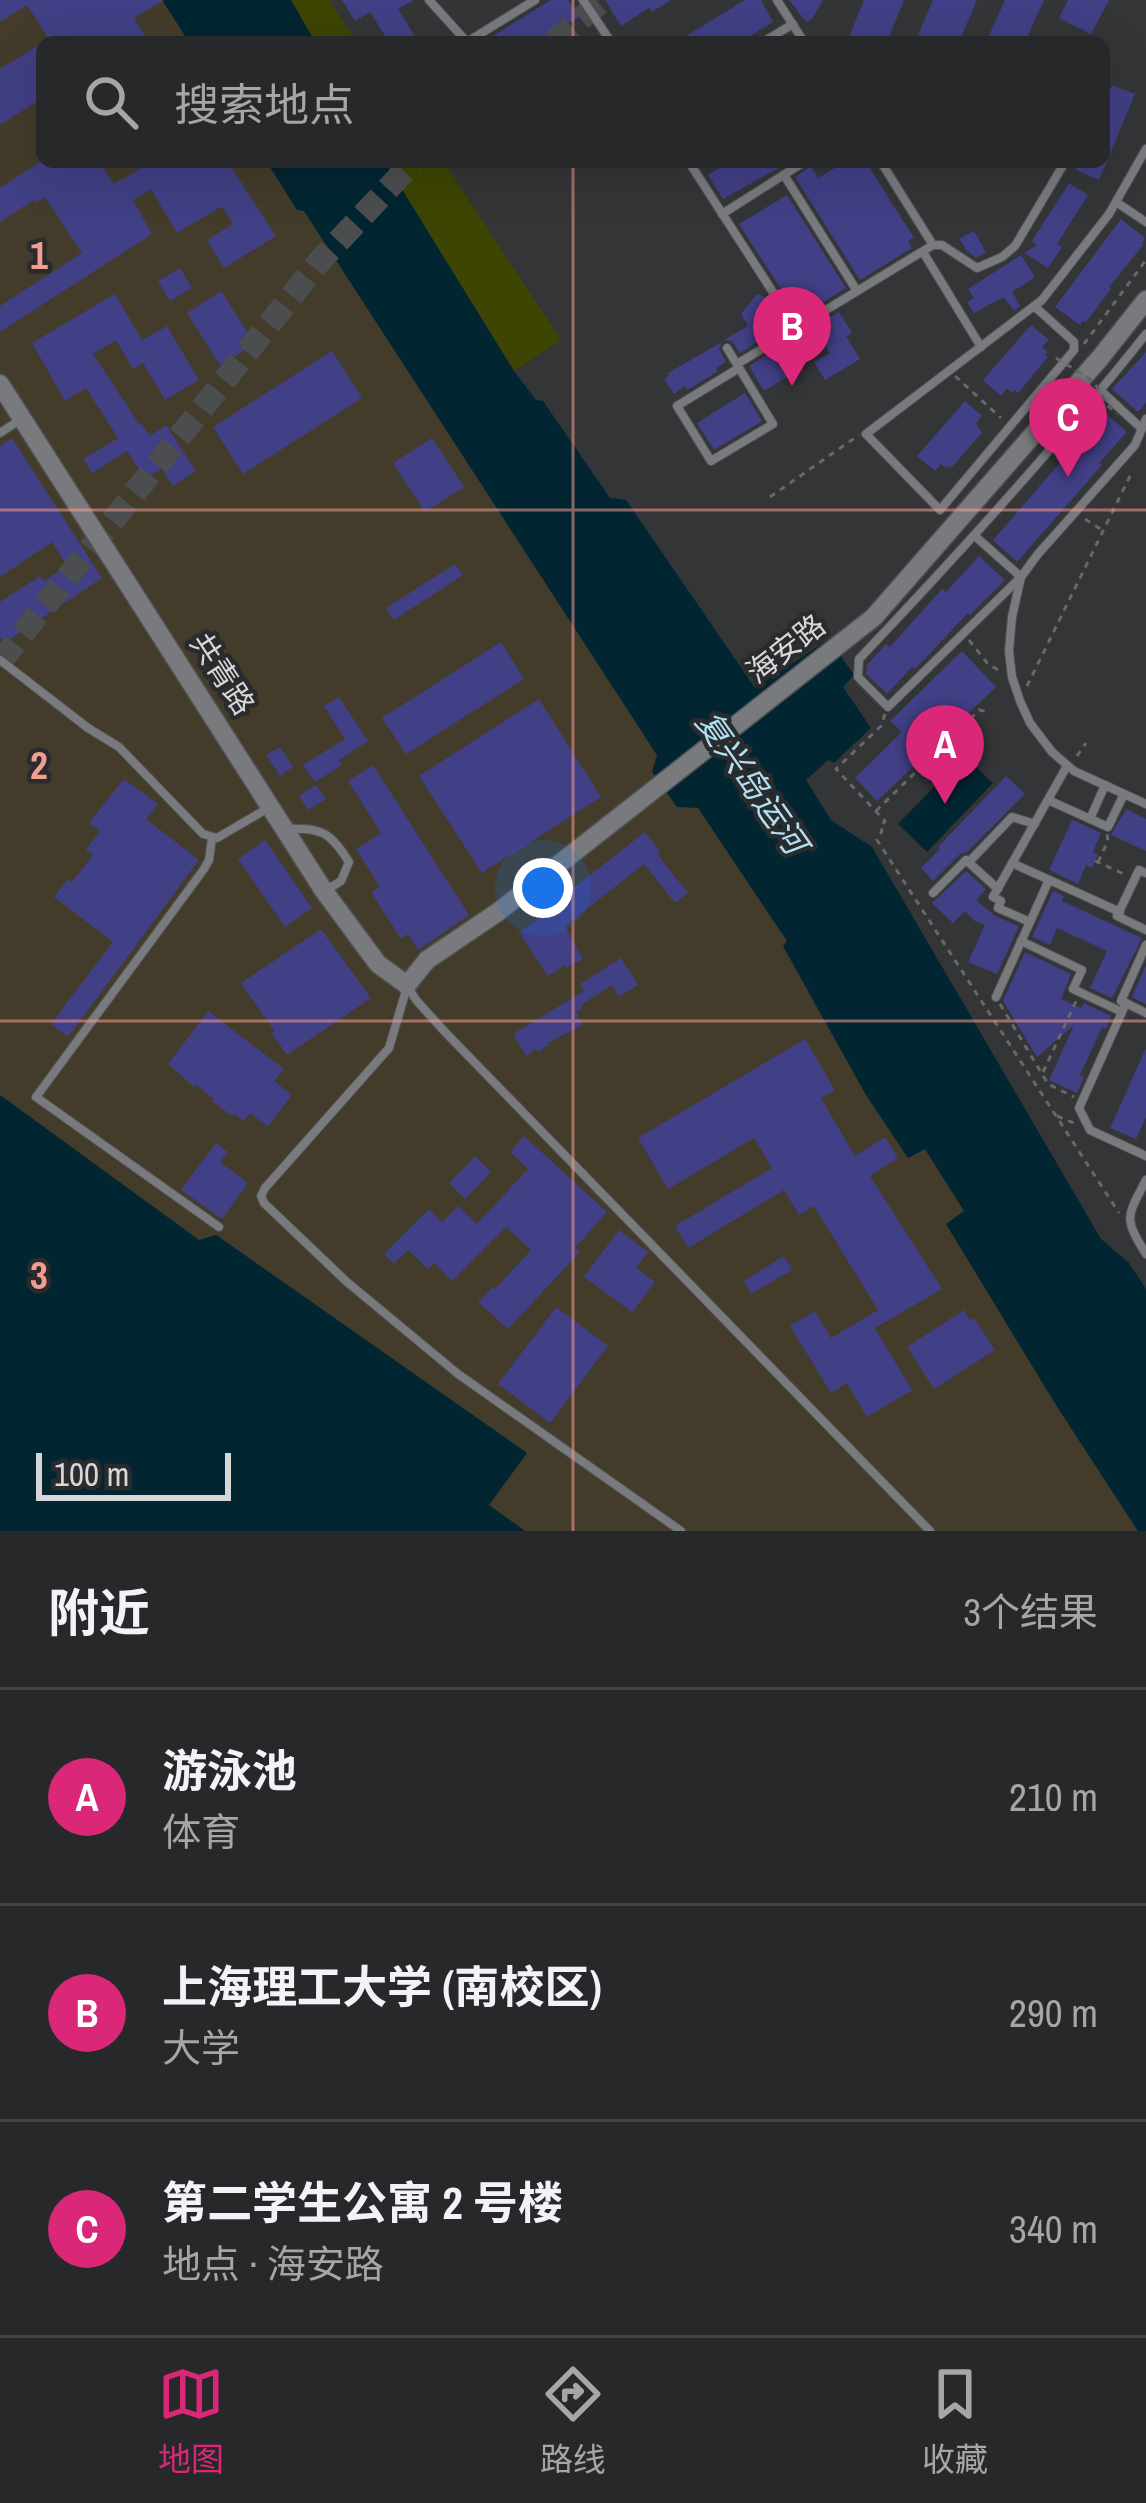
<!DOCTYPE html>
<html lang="zh">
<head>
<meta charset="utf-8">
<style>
  body { margin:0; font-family:"Archivo Narrow","Noto Sans SC",sans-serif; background:#333435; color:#f1f3f6 }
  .scale { position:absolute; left:36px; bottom:30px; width:195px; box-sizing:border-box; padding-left:12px; border:6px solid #d7d7d9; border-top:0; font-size:33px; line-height:42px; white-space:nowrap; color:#d7d7d9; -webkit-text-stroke:9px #2a2b2d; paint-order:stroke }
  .you { position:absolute; left:543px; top:888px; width:42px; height:42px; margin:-30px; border:9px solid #fff; border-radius:50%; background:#1a73e8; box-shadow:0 0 0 18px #1a73e833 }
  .badge { display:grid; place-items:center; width:78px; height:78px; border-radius:50%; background:#db2777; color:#fff; font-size:39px; font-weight:700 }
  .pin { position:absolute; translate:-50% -99px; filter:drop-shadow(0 3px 6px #0008) }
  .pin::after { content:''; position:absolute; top:63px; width:42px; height:36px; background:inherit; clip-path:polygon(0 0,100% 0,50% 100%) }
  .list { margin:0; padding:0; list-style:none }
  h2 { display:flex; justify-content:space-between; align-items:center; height:156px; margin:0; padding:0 48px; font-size:51px }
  h2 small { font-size:39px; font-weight:400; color:#a4a6a8 }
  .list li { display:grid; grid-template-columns:78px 1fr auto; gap:36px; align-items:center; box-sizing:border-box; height:216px; padding:0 48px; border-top:3px solid #434446 }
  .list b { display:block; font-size:45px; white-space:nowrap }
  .list p { margin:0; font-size:39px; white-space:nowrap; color:#a4a6a8 }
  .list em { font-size:39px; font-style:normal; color:#a4a6a8 }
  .icon { flex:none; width:66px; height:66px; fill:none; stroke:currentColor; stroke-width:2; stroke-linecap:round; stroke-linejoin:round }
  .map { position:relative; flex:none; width:1146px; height:1531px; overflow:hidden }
  .search { position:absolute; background:#272829; box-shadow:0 12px 48px #0002; left:36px; right:36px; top:36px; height:132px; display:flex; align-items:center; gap:30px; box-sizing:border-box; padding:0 42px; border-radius:18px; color:#a4a6a8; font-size:45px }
  .sheet { height:804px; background:#272829 }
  nav { display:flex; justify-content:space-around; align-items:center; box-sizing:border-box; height:168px; border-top:3px solid #434446; background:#272829; font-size:33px; color:#a4a6a8 }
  nav a { display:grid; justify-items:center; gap:6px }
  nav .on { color:#db2777 }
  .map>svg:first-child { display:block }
  .industrial { fill:#433c2b }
  .green { fill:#3e4503 }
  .water { fill:#022532 }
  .building { fill:#413f85 }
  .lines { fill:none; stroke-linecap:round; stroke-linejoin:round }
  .primary-tunnel { stroke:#4c4d4f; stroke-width:24; stroke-dasharray:24 12; stroke-linecap:butt }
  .service-casing { stroke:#505053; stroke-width:10 }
  .tertiary-casing { stroke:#505053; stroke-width:21 }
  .path { stroke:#67686a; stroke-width:3; stroke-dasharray:6 6; stroke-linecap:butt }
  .service { stroke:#797a7d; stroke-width:8 }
  .tertiary { stroke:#797a7d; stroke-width:18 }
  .path-bridge { stroke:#67686a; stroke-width:3; stroke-dasharray:6 6; stroke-linecap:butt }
  .grid { fill:none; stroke:#f59c92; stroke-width:3; stroke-opacity:0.55 }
  .labels { text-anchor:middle; stroke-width:9; stroke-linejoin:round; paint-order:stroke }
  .street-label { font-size:30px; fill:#d7d7d9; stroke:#2a2b2d }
  .water-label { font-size:33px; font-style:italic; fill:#b0e0f6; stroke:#2a2b2d }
  .grid-label { font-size:39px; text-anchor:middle; font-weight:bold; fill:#f59c92; stroke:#2a2b2d; stroke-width:9; stroke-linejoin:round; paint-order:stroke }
</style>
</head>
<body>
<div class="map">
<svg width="1146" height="1531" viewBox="0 0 1146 1531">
  <rect width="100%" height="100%" fill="#343537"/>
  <polygon class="industrial" points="0,0 162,0 189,42 42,42 42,162 266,162 297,210 304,210 657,756 653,773 677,806 698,808 788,941 783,947 866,1095 907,1157 925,1149 964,1211 947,1225 1056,1405 1138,1531 525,1531 489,1505 526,1453 217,1235 199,1240 0,1095"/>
  <g class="green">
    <polygon points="291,0 329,0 357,42 315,42"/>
    <polygon points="385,162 444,162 561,340 514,371"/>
  </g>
  <g class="water">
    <polygon points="162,0 291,0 315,42 189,42"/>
    <polygon points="267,162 385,162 514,371 536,400 543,401 610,498 626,500 755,688 829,639 854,675 843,687 871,728 834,763 828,760 806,780 831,820 872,847 1101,1239 1129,1263 1146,1289 1146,1531 1138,1531 1056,1405 946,1224 964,1211 925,1149 908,1158 866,1095 783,946 787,941 698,808 677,807 652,772 657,755 304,211 297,210"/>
    <polygon points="964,756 993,783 927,852 898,824"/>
    <polygon points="0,1095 199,1240 216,1235 527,1453 489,1505 525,1531 0,1531"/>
  </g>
  <g class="building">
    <polygon points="0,0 164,0 134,18 149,42 51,42 27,5 0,22"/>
    <polygon points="342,0 414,0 398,9 418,42 389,42 370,12 355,21"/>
    <polygon points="551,0 568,0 579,17 538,42 490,42 488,39"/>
    <polygon points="605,0 671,0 652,12 649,8 621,26"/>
    <polygon points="745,0 761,0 773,22 740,42 676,42"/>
    <polygon points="789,0 823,0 812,19 806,22"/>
    <polygon points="864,0 904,0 887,42 847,42"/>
    <polygon points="933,0 977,0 959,42 915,42"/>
    <polygon points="1005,0 1044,0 1025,42 986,42"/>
    <polygon points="1068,0 1109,0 1091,34 1059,18"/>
    <polygon points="42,43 42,98 0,125 0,69"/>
    <polygon points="1112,85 1135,94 1099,180 1076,170 1079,162 1104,162 1104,103"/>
    <polygon points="40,162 99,162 114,184 152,162 228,162 276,236 224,268 207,240 233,224 222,206 177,233 151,189 133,200 152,234 0,332 0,306 82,253 45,197 36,203 34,200 0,222 0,188"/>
    <polygon points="729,162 789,162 723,199 708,175"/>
    <polygon points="845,162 866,162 914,238 908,241 912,248 860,280 795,177 811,166 818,178"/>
    <polygon points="1069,183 1088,195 1057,244 1062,247 1048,268 1024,253 1037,245 1032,241"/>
    <polygon points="787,195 846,288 799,317 739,224"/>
    <polygon points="1121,219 1145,238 1142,243 1144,244 1109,287 1111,289 1086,322 1083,321 1080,325 1055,307"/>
    <polygon points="974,231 986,252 976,258 967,251 959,239"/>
    <polygon points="1021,255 1035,277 1012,292 1020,306 1014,311 1004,297 974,313 967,302 974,298 968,289"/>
    <polygon points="180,268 192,288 170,301 158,281"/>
    <polygon points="221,291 255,344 220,365 187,313"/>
    <polygon points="115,294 142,340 167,326 199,380 165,400 143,363 133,369 116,340 93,354 139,424 141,423 150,436 166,425 196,471 173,486 162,468 145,479 127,451 92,473 83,459 118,438 86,388 65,401 32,343"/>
    <polygon points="757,294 767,298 785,325 740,353 732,341 724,340 748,326 741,314"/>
    <polygon points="839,312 852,333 846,336 860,359 825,380 814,362 830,353 814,327"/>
    <polygon points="1031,325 1049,340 1042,347 1048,352 1045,354 1048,357 1018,393 1015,390 1012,393 1007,388 1001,396 983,380"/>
    <polygon points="795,338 802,350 783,363 790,375 764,391 749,366"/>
    <polygon points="722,342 719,349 726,362 716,368 718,371 688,390 685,386 674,394 664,379 669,376 668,373"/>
    <polygon points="332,351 362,398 243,474 213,427"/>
    <polygon points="1146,352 1146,403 1138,412 1112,389"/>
    <polygon points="745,393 762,421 714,450 697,423"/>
    <polygon points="965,401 982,416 976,423 982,433 951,468 948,466 946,468 941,464 935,471 917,456"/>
    <polygon points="1102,410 1127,432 1099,463 1102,465 1017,562 993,540 1077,443 1074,440"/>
    <polygon points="12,438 102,578 6,642 0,638 0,602 40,576 44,581 67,566 52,542 0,577 0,446"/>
    <polygon points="432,438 464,487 425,512 393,463"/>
    <polygon points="979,556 1005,580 970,615 968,613 915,669 912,667 887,694 866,674 867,665 886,644 890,647 942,589 946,592"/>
    <polygon points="455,564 463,575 394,620 386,608"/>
    <polygon points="501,642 524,679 406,754 382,718"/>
    <polygon points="962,651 996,687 877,801 855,778 902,732 890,721"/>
    <polygon points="339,697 368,741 339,760 342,765 315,782 303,765 345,739 324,706"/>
    <polygon points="539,699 601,797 482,873 419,776"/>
    <polygon points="280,747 293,767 280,776 266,755"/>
    <polygon points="373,765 469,915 418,950 408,934 401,939 371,892 380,887 356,849 381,833 348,781"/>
    <polygon points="1006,776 1025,794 967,852 960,854 933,881 921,868 940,849 938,847"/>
    <polygon points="124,779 158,804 146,819 199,860 68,1037 51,1024 113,942 54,897 68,879 72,882 93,855 86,850 100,831 89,823"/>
    <polygon points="316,785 326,799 308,810 299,796"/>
    <polygon points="1126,809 1146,819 1146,851 1111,835"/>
    <polygon points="1072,820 1101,833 1093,852 1098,854 1092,868 1086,865 1078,884 1049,870"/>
    <polygon points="645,832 660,851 657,854 688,893 675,903 644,864 565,926 583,959 566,968 565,965 548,976 519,932 545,915 543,912"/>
    <polygon points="265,840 312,908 285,927 238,859"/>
    <polygon points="966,871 986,889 976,900 995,916 1019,926 997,974 968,962 985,925 975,921 965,911 953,923 932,903"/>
    <polygon points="1053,891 1064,896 1062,901 1142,938 1112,998 1090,988 1107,951 1057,928 1050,945 1032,937"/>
    <polygon points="321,929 371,998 287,1055 272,1034 275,1032 241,983"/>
    <polygon points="1025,952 1071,974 1061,999 1081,1008 1084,1003 1111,1016 1106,1029 1102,1027 1080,1075 1084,1077 1077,1093 1049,1080 1074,1025 1037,1057 1003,1001"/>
    <polygon points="621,958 638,985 619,997 612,985 581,1005 583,1008 576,1012 583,1025 548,1043 549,1045 538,1052 536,1049 526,1056 513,1034 584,991 580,984"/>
    <polygon points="1146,965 1146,1004 1132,997"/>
    <polygon points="208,1011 284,1069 274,1081 292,1095 268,1127 250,1113 244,1121 234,1114 232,1116 212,1101 214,1099 196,1085 194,1087 168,1064"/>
    <polygon points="805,1039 835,1090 821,1098 855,1156 885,1137 898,1158 870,1176 942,1289 875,1328 912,1390 867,1417 847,1383 831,1393 790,1326 815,1311 831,1338 878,1310 814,1206 799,1215 784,1190 688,1248 675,1226 772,1168 754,1138 668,1189 638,1138"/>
    <polygon points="1146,1048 1146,1117 1136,1139 1110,1128"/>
    <polygon points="524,1136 607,1212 575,1248 580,1252 508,1329 478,1302 493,1287 495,1289 531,1250 506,1227 452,1281 434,1263 428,1269 408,1250 394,1264 384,1254 429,1209 442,1222 458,1206 477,1224 528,1169 510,1152"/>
    <polygon points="216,1143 228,1152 220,1162 248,1183 222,1219 181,1190"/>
    <polygon points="475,1156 491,1172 465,1199 449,1183"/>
    <polygon points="619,1230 648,1252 636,1268 655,1282 632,1312 584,1277"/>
    <polygon points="784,1256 792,1270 751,1294 744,1281"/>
    <polygon points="556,1307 608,1346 550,1423 498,1384"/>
    <polygon points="964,1310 970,1320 974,1318 995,1350 934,1389 907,1347"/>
  </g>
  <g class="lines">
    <g class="primary-tunnel">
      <polyline points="553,42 603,0"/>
      <polyline points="0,662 318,263 413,162"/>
    </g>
    <g class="service-casing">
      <g id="service">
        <polyline points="429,0 467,42 535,0"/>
        <polyline points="583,0 611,42"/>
        <polyline points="777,0 804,42"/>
        <polyline points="763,42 793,24"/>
        <polyline points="689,162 796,328"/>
        <polyline points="881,162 933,245 942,245 977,268 1002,257 1015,246 1065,162"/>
        <polyline points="784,175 857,291"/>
        <polyline points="1116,202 1146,222"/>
        <polyline points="722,214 804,162"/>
        <polyline points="923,252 981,347"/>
        <polyline points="1034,306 1074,342 1074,350 940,510 866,434 1042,300 1109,214 1146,149"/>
        <polyline points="727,348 773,424 711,461 677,406 739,368"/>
        <polyline points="737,364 933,245"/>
        <polyline points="1101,391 1141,428"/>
        <polyline points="1146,419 1135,445 1038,554 1021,577 1012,617 1009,651 1012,677 1020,701 1030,723 1052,752 1074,771 1146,804"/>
        <polyline points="0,433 21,419"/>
        <path d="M 976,537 L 1021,577 L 888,707 L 858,677 L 859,659 C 959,554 1056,447 1146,334"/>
        <polyline points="0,660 88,728 119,747 203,834 217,838 270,807"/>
        <polyline points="1048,800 1108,827 1124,794"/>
        <polyline points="1090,819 1105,785"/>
        <path d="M 286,829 C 321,827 330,832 349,862 L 341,881 L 325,891"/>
        <polyline points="212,838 209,860 204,869 36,1097 219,1227"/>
        <polyline points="969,862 1012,817 1035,824"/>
        <polyline points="1012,863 1120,912"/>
        <polyline points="1146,873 1139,870 1117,916 1146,930"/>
        <polyline points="933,893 966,860 998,889"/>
        <polyline points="1030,922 998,908 1001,901 993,897 1067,766"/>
        <polyline points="1021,941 1082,970 1073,989 1122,1012 1126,1003 1146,1013"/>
        <polyline points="407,987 389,1048 265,1188 261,1196 264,1203 347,1282 458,1374 681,1531"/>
        <polyline points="408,987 416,1000 445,1032 930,1531"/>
        <polyline points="996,997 1049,880"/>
        <polyline points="1126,1003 1121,1001 1146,945"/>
        <polyline points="1122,1012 1079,1108 1090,1130 1146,1156"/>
        <path d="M 1146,1180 C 1127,1217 1123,1217 1146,1254"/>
      </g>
    </g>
    <g class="tertiary-casing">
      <polyline id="tertiary" points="0,384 324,891 378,964 407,985 427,960 498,912 874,617 1100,358 1146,300"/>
    </g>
    <g class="path">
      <polyline points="1084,344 1146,260"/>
      <polyline points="955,376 1001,418"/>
      <polyline points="770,497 859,435"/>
      <polyline points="1085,519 1102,530"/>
      <polyline points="969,640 988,664 1000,671"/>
      <polyline points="1027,686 1132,472"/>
      <polyline points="885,714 881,726 836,769 885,821 880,827 882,831 877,840 1119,1213"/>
      <polyline points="1077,756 1086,743"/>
      <polyline points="876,811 979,710 989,712"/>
      <polyline points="1095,861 1126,875"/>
      <polyline points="1098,862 1108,841 1107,834"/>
      <polyline points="1000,1004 1048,1084 1074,1097"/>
      <polyline points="1043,1072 1077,999"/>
      <polyline points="1057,1116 1076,1124"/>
    </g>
    <use href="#service" class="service"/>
    <use href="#tertiary" class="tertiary"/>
    <polyline class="path-bridge" points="1056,358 1093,381 1109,407 1117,414"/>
  </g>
  <path class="grid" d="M 573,0 L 573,42M 573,162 L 573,1531M 0,510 L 1146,510M 0,1021 L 1146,1021"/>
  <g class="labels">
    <g class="street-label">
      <text transform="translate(786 649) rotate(-38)" y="10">海安路</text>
      <text transform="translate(222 674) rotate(57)" y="10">共青路</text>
    </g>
    <g class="water-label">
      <text transform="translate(752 782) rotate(55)" y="12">复兴岛运河</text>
    </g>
  </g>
  <g class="grid-label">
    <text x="39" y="269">1</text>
    <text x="39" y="779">2</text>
    <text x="39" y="1289">3</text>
  </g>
</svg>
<div class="scale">100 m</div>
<div class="you"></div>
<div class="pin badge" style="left:945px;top:804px">A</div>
<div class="pin badge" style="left:792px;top:386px">B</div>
<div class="pin badge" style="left:1068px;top:477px">C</div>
<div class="search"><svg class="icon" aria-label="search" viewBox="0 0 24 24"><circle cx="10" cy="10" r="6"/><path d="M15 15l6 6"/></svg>搜索地点</div>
</div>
<section class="sheet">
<h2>附近<small>3个结果</small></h2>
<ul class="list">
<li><span class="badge">A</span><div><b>游泳池</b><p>体育</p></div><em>210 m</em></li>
<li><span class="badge">B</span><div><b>上海理工大学 (南校区)</b><p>大学</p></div><em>290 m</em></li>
<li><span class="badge">C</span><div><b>第二学生公寓 2 号楼</b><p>地点 · 海安路</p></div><em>340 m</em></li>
</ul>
</section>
<nav>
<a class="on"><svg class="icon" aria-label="map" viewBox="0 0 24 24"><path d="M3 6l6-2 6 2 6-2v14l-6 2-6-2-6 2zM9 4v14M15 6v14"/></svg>地图</a>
<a><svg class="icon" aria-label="directions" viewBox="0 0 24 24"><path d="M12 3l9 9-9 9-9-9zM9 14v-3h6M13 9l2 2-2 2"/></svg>路线</a>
<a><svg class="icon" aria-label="saved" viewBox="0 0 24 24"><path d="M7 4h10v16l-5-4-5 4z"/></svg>收藏</a>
</nav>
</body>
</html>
